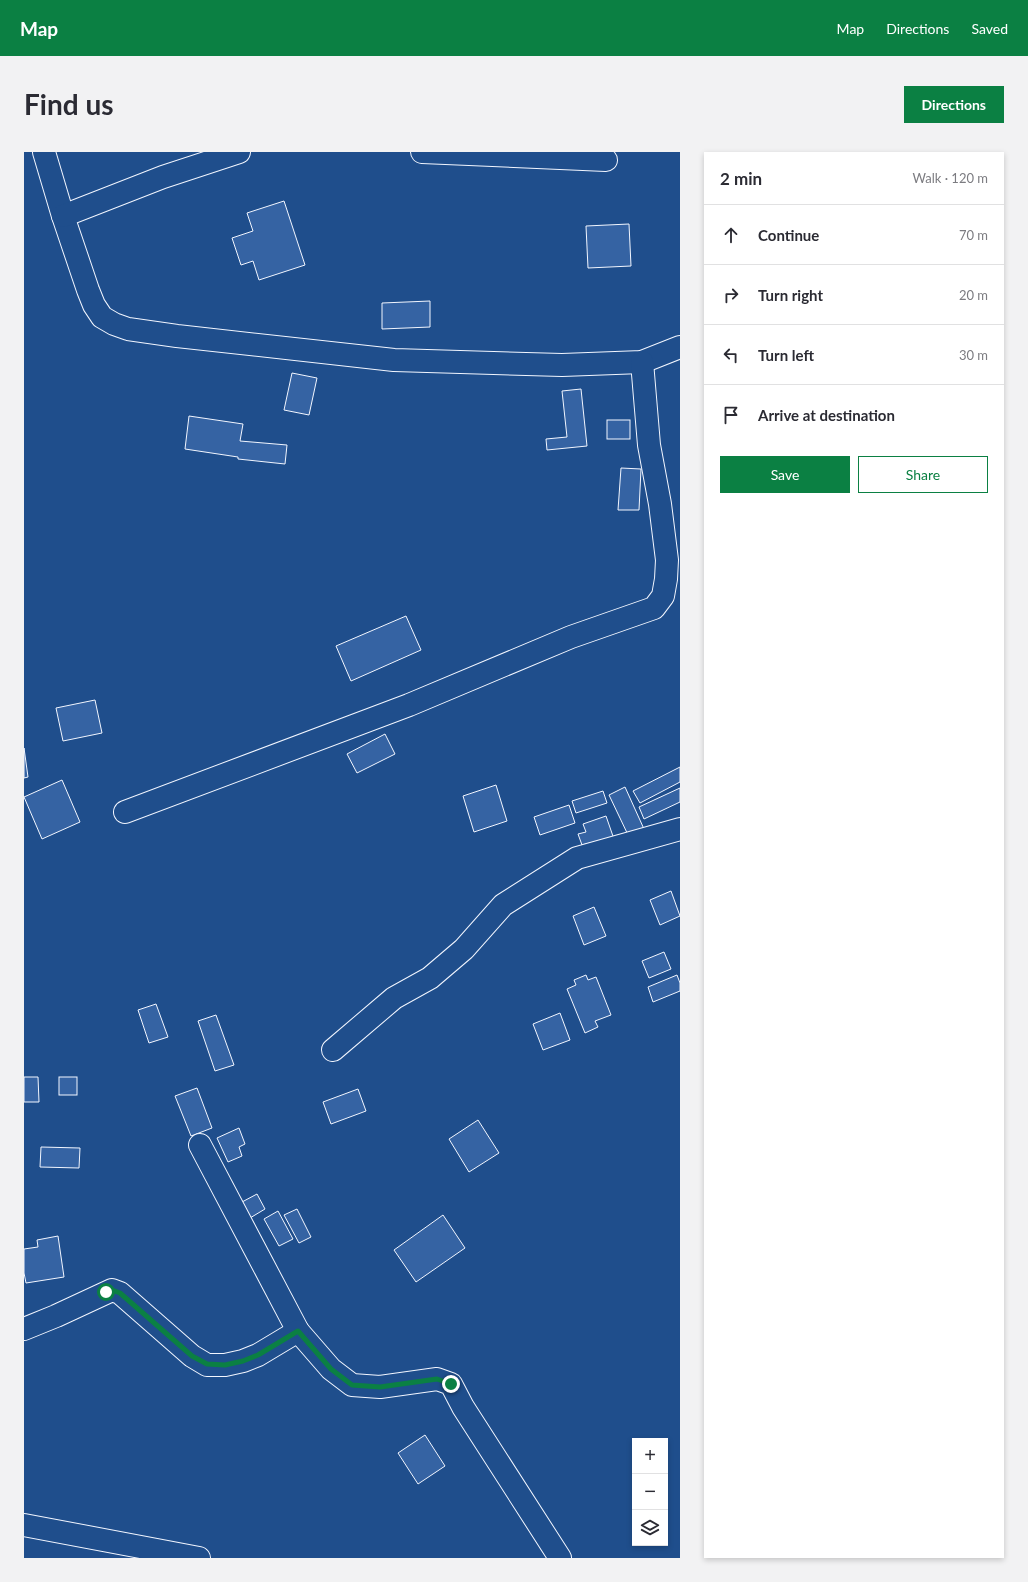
<!DOCTYPE html>
<html lang="en">
<head>
<meta charset="utf-8">
<style>
  body { margin:0; font-family:Lato,sans-serif; background:#f2f2f3; color:#2b2b33 }
  .controls { position:absolute; right:12px; bottom:12px; display:grid; overflow:hidden; border-radius:0px; box-shadow:0 2px 6px #0003 }
  .controls button { width:36px; height:36px; display:grid; place-items:center; padding:0; border:0; border-bottom:1px solid #e1e1e2; background:#fff; color:#2b2b33; font:20px sans-serif }
  .stop { position:absolute; width:12px; height:12px; margin:-9px; border:3px solid #0b8043; border-radius:50%; background:#fff }
  .stop.end { background:#0b8043; border-color:#fff; box-shadow:0 1px 4px #0008 }
  .list { margin:0; padding:0; list-style:none }
  h2 { display:flex; justify-content:space-between; align-items:center; height:52px; margin:0; padding:0 16px; font-size:17px }
  h2 small { font-size:13px; font-weight:400; color:#7c7c81 }
  .list li { display:grid; grid-template-columns:26px 1fr auto; gap:12px; align-items:center; box-sizing:border-box; height:60px; padding:0 16px; border-top:1px solid #e1e1e2 }
  .list b { display:block; font-size:15px; white-space:nowrap }
  .list em { font-size:13px; font-style:normal; color:#7c7c81 }
  .actions { display:flex; gap:8px; padding:12px 16px }
  .actions a { flex:1; padding:9px 0; border:1px solid #0b8043; border-radius:0px; text-align:center; font-size:14px; color:#0b8043 }
  .actions .main { background:#0b8043; color:#fff }
  .icon { flex:none; width:22px; height:22px; fill:none; stroke:currentColor; stroke-width:2; stroke-linecap:round; stroke-linejoin:round }
  .map { position:relative; flex:none; width:656px; height:1406px; overflow:hidden; border-radius:0px }
  header { display:flex; align-items:center; gap:24px; box-sizing:border-box; height:56px; padding:0 20px; background:#0b8043; color:#fff }
  header strong { font-size:19px }
  nav { display:flex; gap:22px; margin-inline-start:auto; font-size:14px }
  .intro { display:flex; align-items:center; justify-content:space-between; box-sizing:border-box; height:96px; padding:0 24px }
  h1 { margin:0; font-size:28px }
  .button { padding:10px 18px; border-radius:0px; background:#0b8043; color:#fff; font-size:14px; font-weight:700 }
  main { display:flex; gap:24px; padding:0 24px }
  aside { flex:1; background:#fff; border-radius:0px; box-shadow:0 2px 6px #0003 }
  .map>svg:first-child { display:block }
  .building { fill:#3563a3; stroke:#f2f6ff }
  .lines { fill:none; stroke-linecap:round; stroke-linejoin:round }
  .minor-casing { stroke:#f2f6ff; stroke-width:24 }
  .minor { stroke:#1f4e8c; stroke-width:22 }
  .route { stroke:#0b8043; stroke-width:5 }
</style>
</head>
<body>
<header>
<strong>Map</strong>
<nav><a>Map</a><a>Directions</a><a>Saved</a></nav>
</header>
<div class="intro"><h1>Find us</h1><a class="button">Directions</a></div>
<main>
<div class="map">
<svg width="656" height="1406" viewBox="0 0 656 1406">
  <rect width="100%" height="100%" fill="#1f4e8c"/>
  <g class="building">
    <polygon points="260,49 281,113 235,128 229,109 217,113 208,86 229,79 223,61"/>
    <polygon points="605,72 607,114 564,116 562,74"/>
    <polygon points="406,149 406,175 358,177 358,151"/>
    <polygon points="268,221 293,226 285,263 260,258"/>
    <polygon points="557,237 563,294 523,298 522,287 543,285 538,239"/>
    <polygon points="165,264 219,272 216,289 263,293 261,312 214,307 214,305 161,297"/>
    <rect x="583" y="268" width="23" height="19"/>
    <polygon points="597,316 617,317 615,358 594,358"/>
    <polygon points="382,464 397,498 327,529 312,494"/>
    <polygon points="71,548 78,581 39,589 32,556"/>
    <polygon points="361,582 371,602 333,621 323,602"/>
    <polygon points="0,596 4,625 0,626"/>
    <polygon points="656,615 656,630 616,651 609,639"/>
    <polygon points="38,628 56,670 18,687 0,645"/>
    <polygon points="472,633 483,669 450,680 439,644"/>
    <polygon points="601,635 620,677 605,685 585,643"/>
    <polygon points="656,636 656,650 620,667 615,655"/>
    <polygon points="579,639 583,651 552,661 548,649"/>
    <polygon points="545,653 551,671 516,683 510,665"/>
    <polygon points="582,664 591,690 568,698 566,691 558,693 554,682 562,680 559,672"/>
    <polygon points="647,739 656,764 636,773 626,748"/>
    <polygon points="570,755 582,784 560,793 549,764"/>
    <polygon points="640,800 647,817 625,826 618,809"/>
    <polygon points="562,823 564,828 572,825 587,863 571,869 574,875 561,881 543,837 552,833 550,828"/>
    <polygon points="653,823 656,831 656,839 629,850 624,835"/>
    <polygon points="132,852 144,885 125,891 114,858"/>
    <polygon points="536,861 546,888 519,898 509,872"/>
    <polygon points="192,863 210,913 191,919 174,869"/>
    <polygon points="0,925 14,925 15,950 0,950"/>
    <rect x="35" y="925" width="18" height="18"/>
    <polygon points="173,936 188,976 167,984 151,944"/>
    <polygon points="334,937 342,959 307,972 299,950"/>
    <polygon points="454,968 475,1001 445,1020 425,987"/>
    <polygon points="215,976 221,992 215,995 218,1004 204,1010 193,986"/>
    <polygon points="17,995 56,996 55,1016 16,1015"/>
    <polygon points="233,1042 241,1057 226,1066 218,1050"/>
    <polygon points="273,1057 287,1085 275,1091 260,1063"/>
    <polygon points="254,1059 269,1087 255,1094 240,1067"/>
    <polygon points="419,1063 441,1096 392,1130 370,1098"/>
    <polygon points="34,1084 40,1125 2,1131 0,1121 0,1097 14,1095 13,1088"/>
    <polygon points="401,1283 421,1314 394,1332 374,1301"/>
  </g>
  <g class="lines">
    <g class="minor-casing">
      <g id="minor">
        <polyline points="20,0 39,64 64,138 70,153 78,165 90,172 104,177 153,184 370,208 538,213 618,210 656,195"/>
        <polyline points="398,0 582,8"/>
        <polyline points="39,64 139,25 215,0"/>
        <polyline points="101,660 385,553 547,485 630,456 639,444 642,427 643,408 636,352 625,293 618,210"/>
        <polyline points="309,898 370,846 406,826 440,797 479,753 553,706 656,677"/>
        <polyline points="176,993 274,1179 307,1217 328,1233 356,1235 413,1227 427,1232 439,1255 536,1406"/>
        <polyline points="0,1177 32,1164 88,1138 96,1141 168,1204 183,1213 201,1213 219,1209 234,1203 274,1179"/>
        <polyline points="0,1373 175,1406"/>
      </g>
    </g>
    <use href="#minor" class="minor"/>
  </g>
  <g class="lines">
    <polyline class="route" points="82,1140 88,1138 96,1141 168,1204 183,1212 201,1213 219,1209 234,1203 274,1179 307,1217 328,1233 356,1235 413,1227 427,1232"/>
  </g>
</svg>
<div class="controls">
<button>+</button>
<button>−</button>
<button><svg class="icon" aria-label="layers" viewBox="0 0 24 24"><path d="M12 4l9 5-9 5-9-5zM3 14l9 5 9-5"/></svg></button>
</div>
<div class="stop" style="left:82px;top:1140px"></div>
<div class="stop end" style="left:427px;top:1232px"></div>
</div>
<aside>
<h2>2 min<small>Walk · 120 m</small></h2>
<ul class="list">
<li><svg class="icon" aria-label="ahead" viewBox="0 0 24 24"><path d="M12 20V5M6 11l6-6 6 6"/></svg><div><b>Continue</b></div><em>70 m</em></li>
<li><svg class="icon" aria-label="right" viewBox="0 0 24 24"><path d="M7 20v-9h11M14 6l5 5-5 5"/></svg><div><b>Turn right</b></div><em>20 m</em></li>
<li><svg class="icon" aria-label="left" viewBox="0 0 24 24"><path d="M17 20v-9H6M10 6l-5 5 5 5"/></svg><div><b>Turn left</b></div><em>30 m</em></li>
<li><svg class="icon" aria-label="arrive" viewBox="0 0 24 24"><path d="M6 21V4h12l-3 4 3 4H6"/></svg><div><b>Arrive at destination</b></div></li>
</ul>
<div class="actions"><a class="main">Save</a><a>Share</a></div>
</aside>
</main>
</body>
</html>
